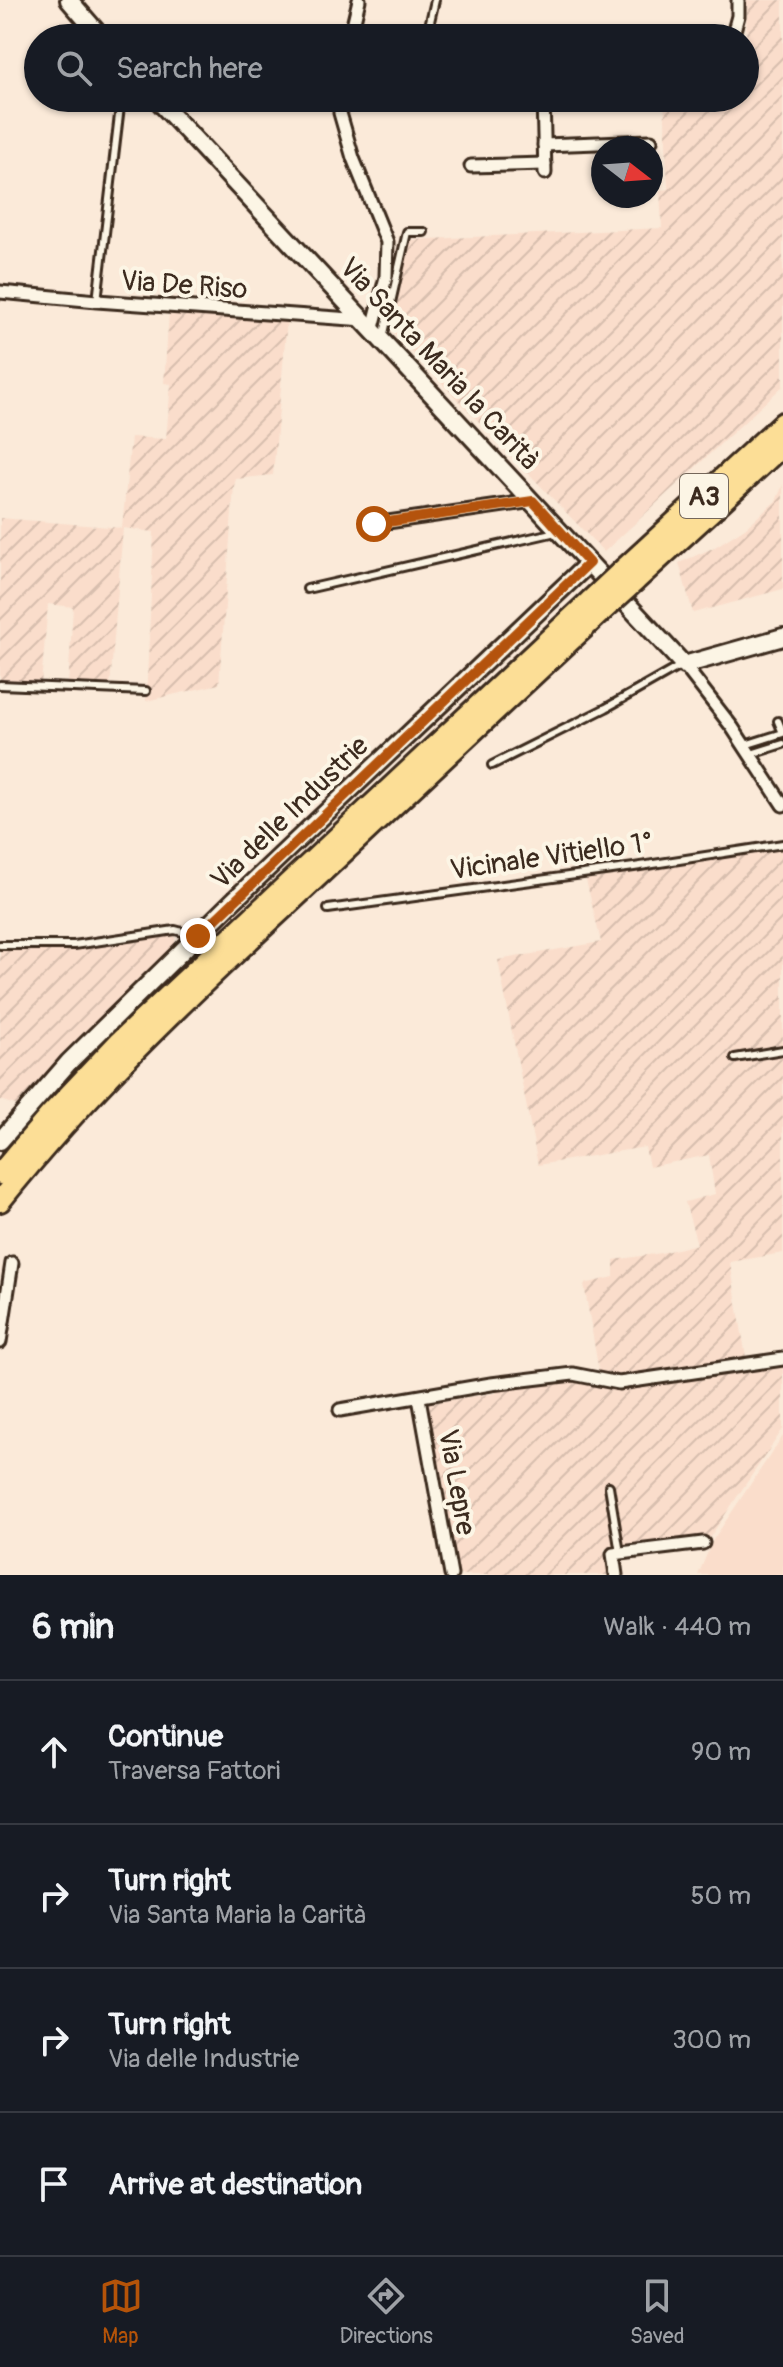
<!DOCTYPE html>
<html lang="en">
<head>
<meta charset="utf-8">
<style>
  body { margin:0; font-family:Pangolin,sans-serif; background:#20242c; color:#f1f3f6 }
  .compass { position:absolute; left:591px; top:136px; width:72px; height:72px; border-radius:50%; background:#171b24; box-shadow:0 2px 6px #0004; rotate:107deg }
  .stop { position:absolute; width:24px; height:24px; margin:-18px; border:6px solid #b45309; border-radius:50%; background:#fff }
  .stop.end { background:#b45309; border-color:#fff; box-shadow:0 2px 8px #0008 }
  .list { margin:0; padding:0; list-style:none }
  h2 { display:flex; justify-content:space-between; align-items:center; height:104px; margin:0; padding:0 32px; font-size:34px }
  h2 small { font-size:26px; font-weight:400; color:#9ea1a6 }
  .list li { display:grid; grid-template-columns:52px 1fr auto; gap:24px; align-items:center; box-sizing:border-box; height:144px; padding:0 32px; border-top:2px solid #363941 }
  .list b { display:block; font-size:30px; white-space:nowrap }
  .list p { margin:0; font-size:26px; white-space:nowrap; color:#9ea1a6 }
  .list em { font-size:26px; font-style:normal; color:#9ea1a6 }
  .icon { flex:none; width:44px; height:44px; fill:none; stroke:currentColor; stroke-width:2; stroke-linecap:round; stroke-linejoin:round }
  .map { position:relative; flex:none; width:783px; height:1575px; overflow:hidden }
  .search { position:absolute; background:#171b24; box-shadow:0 2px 6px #0004; left:24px; right:24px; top:24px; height:88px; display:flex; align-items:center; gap:20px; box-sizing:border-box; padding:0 28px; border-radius:44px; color:#9ea1a6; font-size:30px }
  .sheet { height:680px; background:#171b24 }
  nav { display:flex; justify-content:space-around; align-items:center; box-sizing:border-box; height:112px; border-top:2px solid #363941; background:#171b24; font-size:22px; color:#9ea1a6 }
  nav a { display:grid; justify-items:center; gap:4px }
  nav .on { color:#b45309 }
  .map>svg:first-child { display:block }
  .built { fill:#faddcb }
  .industrial { fill:url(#industrial-furrows) }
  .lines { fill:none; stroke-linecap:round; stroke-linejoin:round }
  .lane-casing { stroke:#3b2a1e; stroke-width:12 }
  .street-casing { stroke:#3b2a1e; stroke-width:17 }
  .secondary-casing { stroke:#3b2a1e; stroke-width:22 }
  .highway-casing { stroke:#3b2a1e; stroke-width:26 }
  .lane { stroke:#fcf5e5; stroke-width:6 }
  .street { stroke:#fcf5e5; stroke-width:11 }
  .secondary { stroke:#fcf5e5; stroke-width:16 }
  .highway { stroke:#fcde96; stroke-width:20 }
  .highway-bridge-casing { stroke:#3b2a1e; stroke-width:26; stroke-linecap:butt }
  .highway-bridge { stroke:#fcde96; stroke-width:20 }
  .route { stroke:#b45309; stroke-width:10 }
  .labels { text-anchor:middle; stroke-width:8; stroke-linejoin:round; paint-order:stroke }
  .shield { fill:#fcf5e5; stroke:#75675a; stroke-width:2 }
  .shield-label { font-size:26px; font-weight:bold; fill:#3b2a1e }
  .street-label { font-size:28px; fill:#3b2a1e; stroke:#fcf5e5 }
</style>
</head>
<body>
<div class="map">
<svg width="783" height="1575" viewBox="0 0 783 1575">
  <defs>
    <pattern id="industrial-furrows" width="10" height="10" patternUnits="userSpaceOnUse" patternTransform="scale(2)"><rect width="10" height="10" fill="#faddcb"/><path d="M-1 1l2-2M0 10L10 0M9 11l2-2" fill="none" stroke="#d7beae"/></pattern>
  </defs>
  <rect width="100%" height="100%" fill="#fbead9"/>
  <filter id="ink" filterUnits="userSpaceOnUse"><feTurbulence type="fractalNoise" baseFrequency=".0125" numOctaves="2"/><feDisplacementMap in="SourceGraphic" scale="16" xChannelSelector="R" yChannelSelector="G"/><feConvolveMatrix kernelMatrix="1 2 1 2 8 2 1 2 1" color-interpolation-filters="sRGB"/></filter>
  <g filter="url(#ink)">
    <polygon class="built" points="783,1436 783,1575 698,1575 713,1540"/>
    <g class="industrial">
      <polygon points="747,0 783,0 783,386 604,552 390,329 408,240 662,228 660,190 668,189 664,98 745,98"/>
      <polygon points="169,312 287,320 273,475 236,479 234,486 219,684 146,701 154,532 123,528 110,687 68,686 73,607 48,604 41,684 0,682 0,518 122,528 131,437 166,439 171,384 164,383"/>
      <polygon points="783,485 783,589 693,613 679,563 715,547 745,528 776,501"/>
      <polygon points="783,848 783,1253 730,1262 746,1357 783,1353 783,1429 710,1537 604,1549 608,1575 457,1575 424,1404 496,1393 495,1388 579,1379 601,1384 584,1284 614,1277 614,1260 661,1253 697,1244 685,1202 715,1194 709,1155 649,1167 645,1147 538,1165 498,960 601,942 586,880"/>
      <polygon points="175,933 175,945 18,1106 0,1100 0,947 74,949"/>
    </g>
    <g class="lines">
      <g class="lane-casing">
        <g id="lane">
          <polyline points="429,26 435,0"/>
          <polyline points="97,301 121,98"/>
          <polyline points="383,338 407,232 424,232"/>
          <polyline points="307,589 556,532"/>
          <polyline points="0,685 146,691"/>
          <polyline points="745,745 783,733 778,721"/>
          <polyline points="751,754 783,744"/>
          <polyline points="492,765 606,708 680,666"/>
          <polyline points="328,909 634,867 783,844"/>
          <polyline points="0,945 74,945 175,930 194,935"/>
          <polyline points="735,1058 783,1050"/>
          <polyline points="609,1486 620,1553"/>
        </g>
      </g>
      <g class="street-casing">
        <g id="street">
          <polyline points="350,38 359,0"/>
          <polyline points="732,38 738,16 738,0"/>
          <polyline points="340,98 340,113 353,158 387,242 386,277 373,328"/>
          <polyline points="543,98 545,173"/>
          <polyline points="544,145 651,141"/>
          <polyline points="471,166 545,164"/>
          <polyline points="0,292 97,301 365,320"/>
          <polyline points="374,524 533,501"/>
          <polyline points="684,665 732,727 783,805"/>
          <polyline points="0,1342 12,1263"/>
          <polyline points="419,1398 451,1575"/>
          <polyline points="340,1410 491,1384 573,1374 619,1383 783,1359"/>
          <polyline points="616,1575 613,1554 703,1543"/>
        </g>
      </g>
      <g class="secondary-casing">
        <g id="secondary">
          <polyline points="69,0 102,38"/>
          <polyline points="156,98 684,665 783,637"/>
          <polyline points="0,1141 69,1062 233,901 589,563"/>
        </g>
      </g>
      <g class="highway-casing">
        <g id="highway">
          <polyline points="625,568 783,423"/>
          <polyline points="635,581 783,445"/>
          <polyline points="0,1174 51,1114 118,1043 591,600"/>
          <path d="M 0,1201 C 86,1093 186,998 287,905 C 391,807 497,709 602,611"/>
        </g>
      </g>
      <use href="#lane" class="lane"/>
      <use href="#street" class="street"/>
      <use href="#secondary" class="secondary"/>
      <use href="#highway" class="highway"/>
      <g class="highway-bridge-casing">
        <g id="highway-bridge">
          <polyline points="591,600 625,568"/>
          <polyline points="602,611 635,581"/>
        </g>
      </g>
      <use href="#highway-bridge" class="highway-bridge"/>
    </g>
  </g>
  <g class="lines" filter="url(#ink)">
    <polyline class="route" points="198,936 589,563 533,501 374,524"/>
  </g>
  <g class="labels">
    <rect class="shield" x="680" y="474" width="48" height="44" rx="6"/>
    <g class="shield-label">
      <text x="704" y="505">A3</text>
    </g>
    <g class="street-label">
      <text transform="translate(184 284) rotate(4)" y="10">Via De Riso</text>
      <text transform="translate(440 363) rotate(47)" y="10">Via Santa Maria la Carità</text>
      <text transform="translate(289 812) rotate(-44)" y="10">Via delle Industrie</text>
      <text transform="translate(552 855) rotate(-8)" y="10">Vicinale Vitiello 1°</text>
      <text transform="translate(458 1482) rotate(80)" y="10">Via Lepre</text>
    </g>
  </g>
</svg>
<svg class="compass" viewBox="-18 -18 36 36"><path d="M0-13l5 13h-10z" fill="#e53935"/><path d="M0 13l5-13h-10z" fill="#9ea1a6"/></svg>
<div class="stop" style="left:374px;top:524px"></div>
<div class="stop end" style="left:198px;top:936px"></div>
<div class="search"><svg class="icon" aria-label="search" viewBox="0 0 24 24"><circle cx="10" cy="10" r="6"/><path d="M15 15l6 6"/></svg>Search here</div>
</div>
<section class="sheet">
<h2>6 min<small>Walk · 440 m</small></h2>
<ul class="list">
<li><svg class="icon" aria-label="ahead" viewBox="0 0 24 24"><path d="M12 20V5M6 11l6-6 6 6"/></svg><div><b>Continue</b><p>Traversa Fattori</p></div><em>90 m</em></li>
<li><svg class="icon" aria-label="right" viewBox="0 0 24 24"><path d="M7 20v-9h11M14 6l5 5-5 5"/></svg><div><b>Turn right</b><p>Via Santa Maria la Carità</p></div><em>50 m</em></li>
<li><svg class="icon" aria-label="right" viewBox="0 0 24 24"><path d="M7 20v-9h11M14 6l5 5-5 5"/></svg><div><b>Turn right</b><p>Via delle Industrie</p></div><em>300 m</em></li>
<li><svg class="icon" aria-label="arrive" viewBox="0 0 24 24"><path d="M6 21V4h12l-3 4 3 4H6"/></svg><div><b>Arrive at destination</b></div></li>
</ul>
</section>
<nav>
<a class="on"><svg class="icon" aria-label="map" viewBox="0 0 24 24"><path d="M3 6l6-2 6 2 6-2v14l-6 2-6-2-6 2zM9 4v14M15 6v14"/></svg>Map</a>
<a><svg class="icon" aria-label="directions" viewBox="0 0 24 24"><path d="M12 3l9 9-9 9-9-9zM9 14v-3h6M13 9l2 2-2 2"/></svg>Directions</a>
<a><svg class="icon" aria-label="saved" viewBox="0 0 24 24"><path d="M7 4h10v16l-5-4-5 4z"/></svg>Saved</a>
</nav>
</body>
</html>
